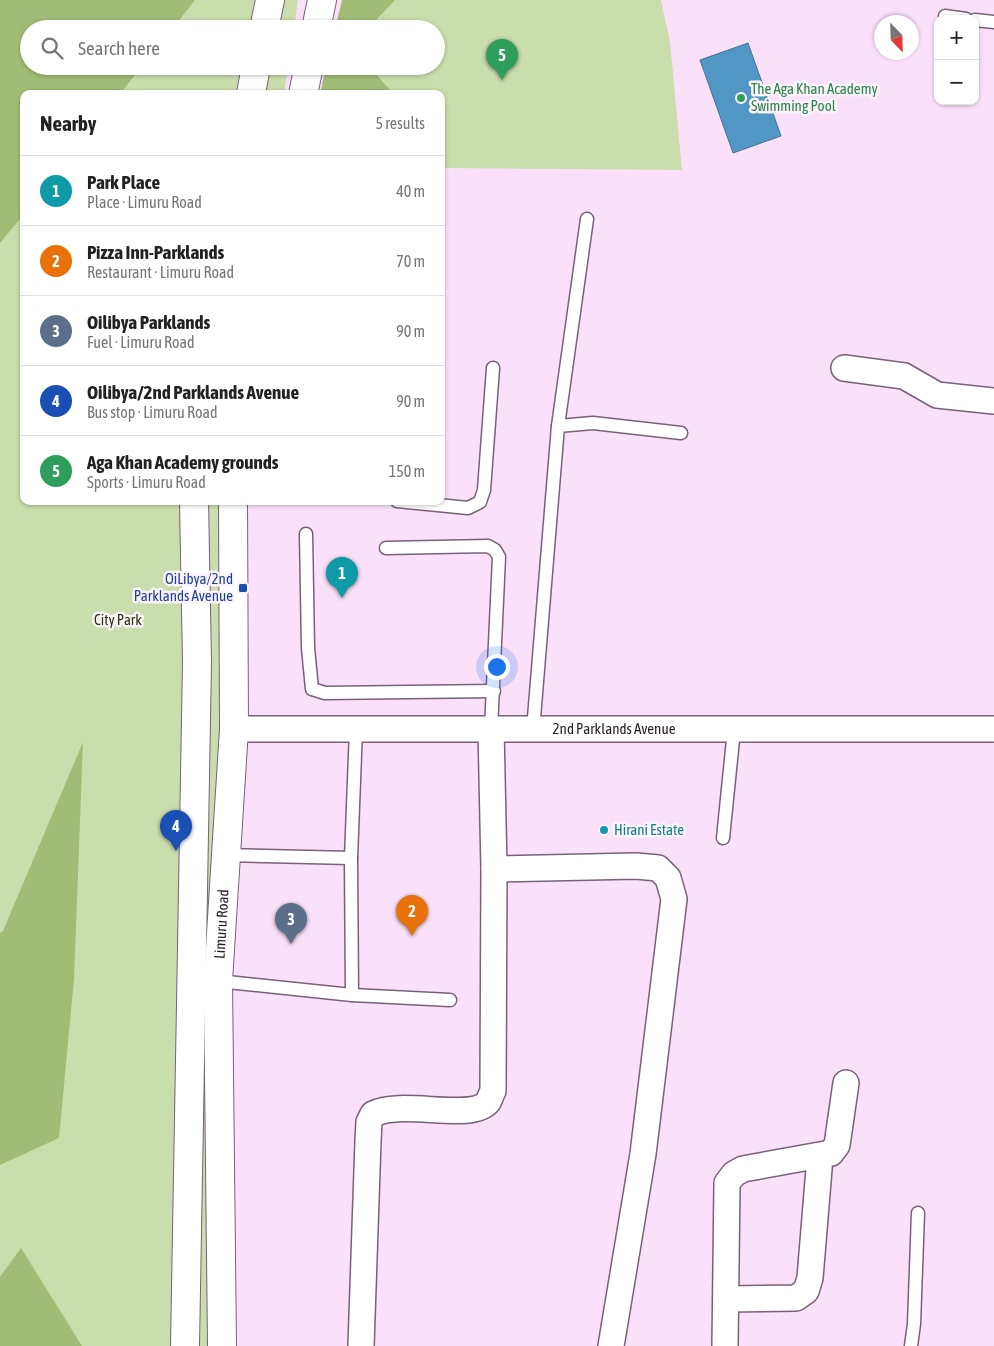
<!DOCTYPE html>
<html lang="en">
<head>
<meta charset="utf-8">
<style>
  body { margin:0; font-family:"Asap Condensed",sans-serif; background:#f6f6f6; color:#222 }
  .controls { position:absolute; right:15px; top:15px; display:grid; overflow:hidden; border-radius:10px; box-shadow:0 1px 4px #0004 }
  .controls button { width:45px; height:45px; display:grid; place-items:center; padding:0; border:0; border-bottom:1px solid #e0e0e0; background:#fff; color:#222; font:25px sans-serif }
  .compass { position:absolute; left:874px; top:15px; width:45px; height:45px; border-radius:50%; background:#fff; box-shadow:0 1px 4px #0004; rotate:157deg }
  .you { position:absolute; left:496px; top:666px; width:18px; height:18px; margin:-12px; border:4px solid #fff; border-radius:50%; background:#1a73e8; box-shadow:0 0 0 8px #1a73e833 }
  .badge { display:grid; place-items:center; width:32px; height:32px; border-radius:50%; background:#0f766e; color:#fff; font-size:16px; font-weight:700 }
  .pin { position:absolute; translate:-50% -41px; filter:drop-shadow(0 1px 2px #0008) }
  .pin::after { content:''; position:absolute; top:26px; width:18px; height:15px; background:inherit; clip-path:polygon(0 0,100% 0,50% 100%) }
  .list { margin:0; padding:0; list-style:none }
  h2 { display:flex; justify-content:space-between; align-items:center; height:65px; margin:0; padding:0 20px; font-size:21px }
  h2 small { font-size:16px; font-weight:400; color:#767676 }
  .list li { display:grid; grid-template-columns:32px 1fr auto; gap:15px; align-items:center; box-sizing:border-box; height:70px; padding:0 20px; border-top:1px solid #e0e0e0 }
  .list b { display:block; font-size:19px; white-space:nowrap }
  .list p { margin:0; font-size:16px; white-space:nowrap; color:#767676 }
  .list em { font-size:16px; font-style:normal; color:#767676 }
  .icon { flex:none; width:28px; height:28px; fill:none; stroke:currentColor; stroke-width:2; stroke-linecap:round; stroke-linejoin:round }
  .map { position:relative; flex:none; width:994px; height:1346px; overflow:hidden }
  .search { position:absolute; background:#fff; box-shadow:0 1px 4px #0004; left:20px; top:20px; width:425px; height:55px; display:flex; align-items:center; gap:12px; box-sizing:border-box; padding:0 18px; border-radius:28px; color:#767676; font-size:19px }
  .panel { position:absolute; background:#fff; box-shadow:0 1px 4px #0004; left:20px; top:90px; width:425px; height:415px; border-radius:10px }
  .map>svg:first-child { display:block }
  .green { fill:#caddac }
  .forest { fill:#a2bc75 }
  .water { fill:#5097c5; stroke:#447396 }
  .lines { fill:none; stroke-linecap:round; stroke-linejoin:round }
  .service-casing { stroke:#796178; stroke-width:15 }
  .minor-casing { stroke:#796178; stroke-width:28 }
  .secondary-casing { stroke:#796178; stroke-width:30 }
  .service { stroke:#fff; stroke-width:12 }
  .minor { stroke:#fff; stroke-width:25 }
  .secondary { stroke:#fff; stroke-width:28 }
  .leisure-dot { fill:#2e9e5b; stroke:#fef3fd; stroke-width:2 }
  .transit-dot { fill:#1a4fb4; stroke:#fef3fd; stroke-width:2 }
  .culture-dot { fill:#0f9aa8; stroke:#fef3fd; stroke-width:2 }
  .labels { text-anchor:middle; stroke-width:5; stroke-linejoin:round; paint-order:stroke }
  .leisure-label { font-size:15px; fill:#27864d; stroke:#fef3fd; text-anchor:start }
  .transit-label { font-size:15px; fill:#164399; stroke:#fef3fd; text-anchor:end }
  .park-label { font-size:15px; fill:#293903; stroke:#fef3fd }
  .street-label { font-size:15px; fill:#281e27; stroke:#fef3fd }
  .culture-label { font-size:15px; fill:#0d838f; stroke:#fef3fd; text-anchor:start }
</style>
</head>
<body>
<div class="map">
<svg width="994" height="1346" viewBox="0 0 994 1346">
  <rect width="100%" height="100%" fill="#fbe0fa"/>
  <g class="green">
    <polygon points="0,0 298,0 294,29 29,29 29,66 288,66 284,94 24,94 24,501 242,501 215,1346 0,1346"/>
    <polygon points="349,0 661,0 670,42 682,170 441,168 441,94 328,94 334,66 436,66 436,29 342,29"/>
  </g>
  <g class="forest">
    <polygon points="0,0 195,0 172,29 29,29 29,66 142,66 120,94 24,94 24,214 0,243"/>
    <polygon points="342,0 395,0 377,19 373,29 335,29"/>
    <polygon points="326,66 369,66 390,90 388,94 320,94"/>
    <polygon points="83,742 74,979 59,1138 0,1165 0,933 3,931"/>
    <polygon points="21,1248 82,1346 0,1346 0,1277"/>
  </g>
  <polygon class="water" points="748,43 781,136 733,153 700,60"/>
  <g class="lines">
    <g class="service-casing">
      <g id="service">
        <polyline points="945,16 966,19"/>
        <polyline points="975,20 994,22"/>
        <polyline points="558,426 587,219"/>
        <polyline points="397,501 468,508 480,502 484,490 493,368"/>
        <polyline points="306,534 308,648 312,689 325,693 494,691"/>
        <polyline points="386,548 488,546 495,550 499,557 491,729"/>
        <polyline points="533,730 558,426 593,423 681,433"/>
        <polyline points="723,838 734,730"/>
        <polyline points="225,855 351,858"/>
        <polyline points="218,981 352,995 351,858 356,729"/>
        <polyline points="352,995 450,1000"/>
        <polyline points="911,1346 914,1324 918,1213"/>
      </g>
    </g>
    <g class="minor-casing">
      <g id="minor">
        <polyline points="844,368 904,376 937,395 994,401"/>
        <path id="s1" d="M 234,729 L 994,729"/>
        <polyline points="491,729 494,869 636,866 658,868 668,878 674,899 643,1154 611,1346"/>
        <polyline points="727,1299 796,1298 806,1291 810,1278 820,1157"/>
        <path d="M 361,1346 L 368,1141 L 369,1122 L 373,1114 C 402,1099 471,1122 488,1102 C 490,1099 491,1094 493,1091 L 494,869"/>
        <polyline points="725,1346 727,1183 734,1174 743,1169 831,1153 837,1145 846,1083"/>
      </g>
    </g>
    <g class="secondary-casing">
      <g id="secondary">
        <polyline points="264,29 270,0"/>
        <polyline points="316,29 322,0"/>
        <polyline points="251,94 256,66"/>
        <polyline points="303,94 309,66"/>
        <polyline points="185,1346 197,662 194,501"/>
        <path id="s2" d="M 222,1346 L 218,981 L 234,729 L 233,501"/>
      </g>
    </g>
    <use href="#service" class="service"/>
    <use href="#minor" class="minor"/>
    <use href="#secondary" class="secondary"/>
  </g>
  <circle class="leisure-dot" cx="741" cy="98" r="5"/>
  <rect class="transit-dot" x="238" y="583" width="10" height="10" rx="2.5"/>
  <circle class="culture-dot" cx="604" cy="830" r="5"/>
  <g class="labels">
    <g class="leisure-label">
      <text x="751" y="94">The Aga Khan Academy<tspan x="751" dy="17">Swimming Pool</tspan></text>
    </g>
    <g class="transit-label">
      <text x="233" y="584">OiLibya/2nd<tspan x="233" dy="17">Parklands Avenue</tspan></text>
    </g>
    <g class="park-label">
      <text x="118" y="625">City Park</text>
    </g>
    <g class="street-label">
      <text dy="5" stroke="none"><textPath href="#s1" startOffset="380">2nd Parklands Avenue</textPath></text>
      <text dy="5" stroke="none"><textPath href="#s2" startOffset="422">Limuru Road</textPath></text>
    </g>
    <g class="culture-label">
      <text x="614" y="835">Hirani Estate</text>
    </g>
  </g>
</svg>
<div class="controls">
<button>+</button>
<button>−</button>
</div>
<svg class="compass" viewBox="-18 -18 36 36"><path d="M0-13l5 13h-10z" fill="#e53935"/><path d="M0 13l5-13h-10z" fill="#767676"/></svg>
<div class="you"></div>
<div class="pin badge" style="left:342px;top:598px;background:#0f9aa8">1</div>
<div class="pin badge" style="left:412px;top:936px;background:#e8710a">2</div>
<div class="pin badge" style="left:291px;top:944px;background:#5c6f8a">3</div>
<div class="pin badge" style="left:176px;top:851px;background:#1a4fb4">4</div>
<div class="pin badge" style="left:502px;top:80px;background:#2e9e5b">5</div>
<div class="search"><svg class="icon" aria-label="search" viewBox="0 0 24 24"><circle cx="10" cy="10" r="6"/><path d="M15 15l6 6"/></svg>Search here</div>
<section class="panel">
<h2>Nearby<small>5 results</small></h2>
<ul class="list">
<li><span class="badge" style="background:#0f9aa8">1</span><div><b>Park Place</b><p>Place · Limuru Road</p></div><em>40 m</em></li>
<li><span class="badge" style="background:#e8710a">2</span><div><b>Pizza Inn-Parklands</b><p>Restaurant · Limuru Road</p></div><em>70 m</em></li>
<li><span class="badge" style="background:#5c6f8a">3</span><div><b>Oilibya Parklands</b><p>Fuel · Limuru Road</p></div><em>90 m</em></li>
<li><span class="badge" style="background:#1a4fb4">4</span><div><b>Oilibya/2nd Parklands Avenue</b><p>Bus stop · Limuru Road</p></div><em>90 m</em></li>
<li><span class="badge" style="background:#2e9e5b">5</span><div><b>Aga Khan Academy grounds</b><p>Sports · Limuru Road</p></div><em>150 m</em></li>
</ul>
</section>
</div>
</body>
</html>
